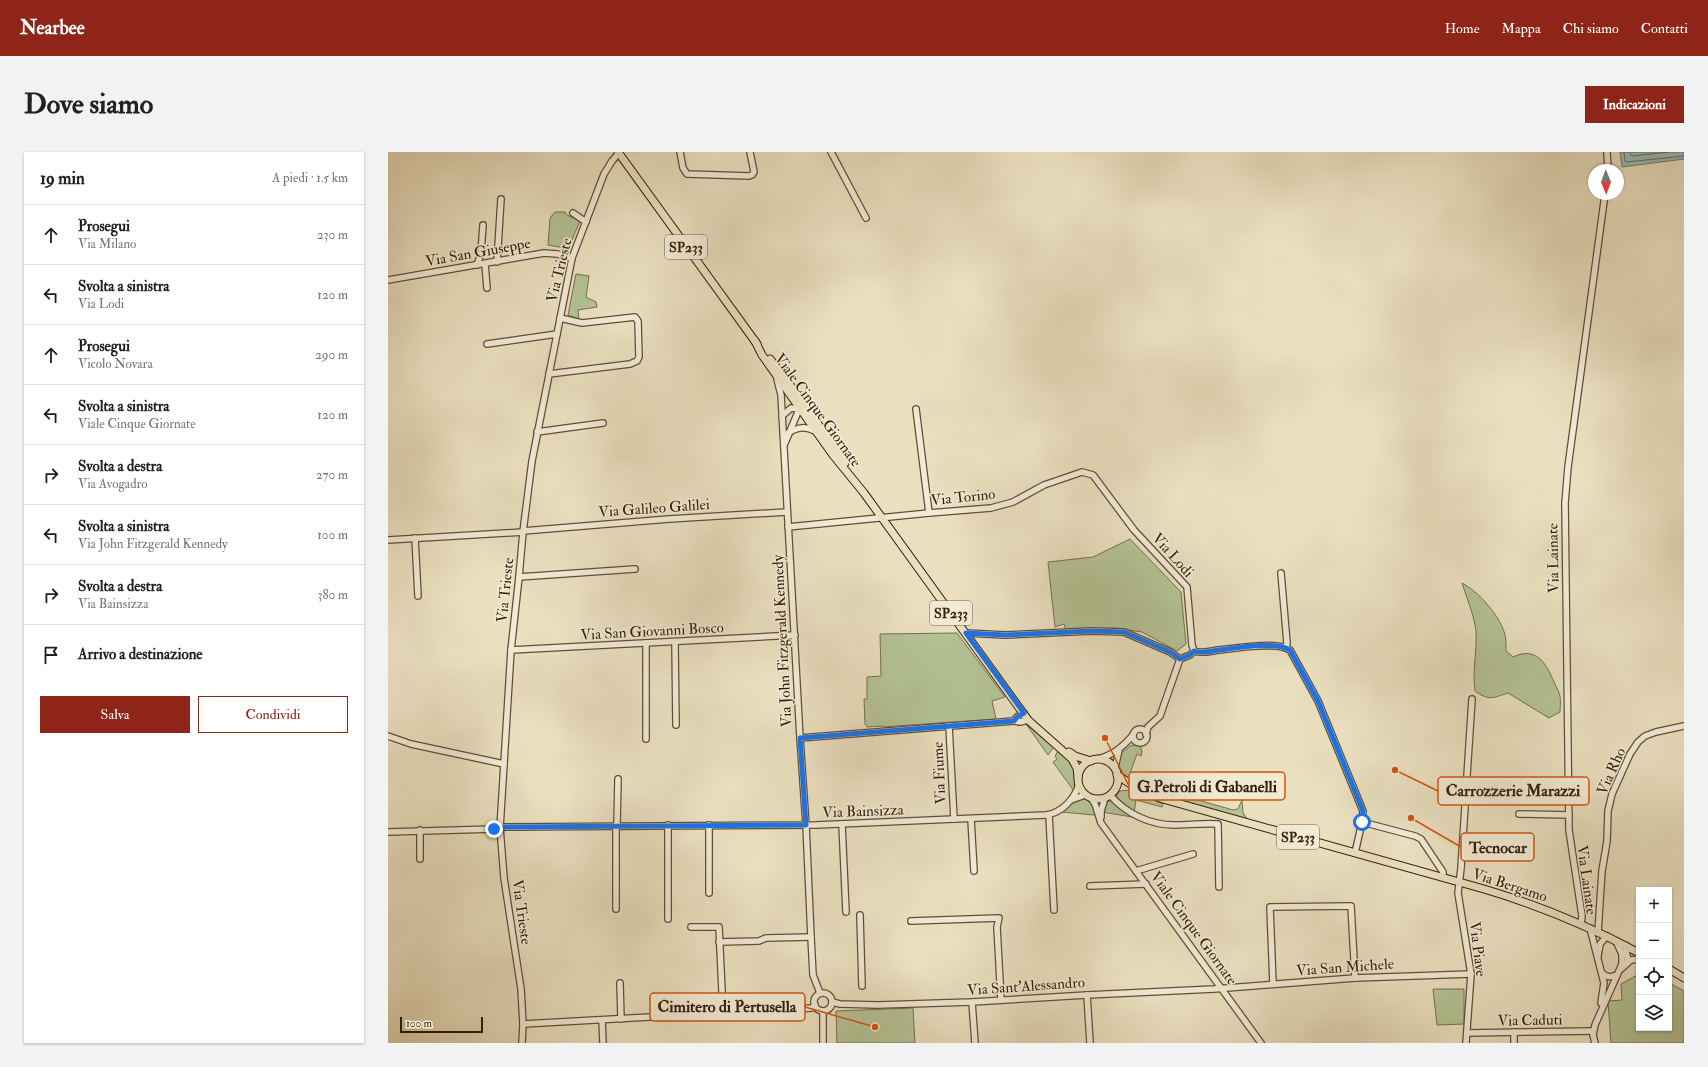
<!DOCTYPE html>
<html lang="it">
<head>
<meta charset="utf-8">
<style>
  body { margin:0; font-family:"IM FELL Double Pica",serif; background:#f2f2f2; color:#202124 }
  .controls { position:absolute; right:12px; bottom:12px; display:grid; overflow:hidden; border-radius:0px; box-shadow:0 1px 3px #0004 }
  .controls button { width:36px; height:36px; display:grid; place-items:center; padding:0; border:0; border-bottom:1px solid #e0e0e0; background:#fff; color:#202124; font:20px sans-serif }
  .compass { position:absolute; left:1200px; top:12px; width:36px; height:36px; border-radius:50%; background:#fff; box-shadow:0 1px 3px #0004; rotate:179deg }
  .scale { position:absolute; left:12px; bottom:10px; width:83px; box-sizing:border-box; padding-left:4px; border:2px solid #351e06; border-top:0; font-size:11px; line-height:14px; white-space:nowrap; color:#351e06; -webkit-text-stroke:3px #f1ebd6; paint-order:stroke }
  .stop { position:absolute; width:12px; height:12px; margin:-9px; border:3px solid #1a73e8; border-radius:50%; background:#fff }
  .stop.end { background:#1a73e8; border-color:#fff; box-shadow:0 1px 4px #0008 }
  .list { margin:0; padding:0; list-style:none }
  h2 { display:flex; justify-content:space-between; align-items:center; height:52px; margin:0; padding:0 16px; font-size:17px }
  h2 small { font-size:13px; font-weight:400; color:#757577 }
  .list li { display:grid; grid-template-columns:26px 1fr auto; gap:12px; align-items:center; box-sizing:border-box; height:60px; padding:0 16px; border-top:1px solid #e0e0e0 }
  .list b { display:block; font-size:15px; white-space:nowrap }
  .list p { margin:0; font-size:13px; white-space:nowrap; color:#757577 }
  .list em { font-size:13px; font-style:normal; color:#757577 }
  .actions { display:flex; gap:8px; padding:12px 16px }
  .actions a { flex:1; padding:9px 0; border:1px solid #8f2418; border-radius:0px; text-align:center; font-size:14px; color:#8f2418 }
  .actions .main { background:#8f2418; color:#fff }
  .icon { flex:none; width:22px; height:22px; fill:none; stroke:currentColor; stroke-width:2; stroke-linecap:round; stroke-linejoin:round }
  .map { position:relative; flex:none; width:1296px; height:891px; overflow:hidden; border-radius:0px }
  header { display:flex; align-items:center; gap:24px; box-sizing:border-box; height:56px; padding:0 20px; background:#8f2418; color:#fff }
  header strong { font-size:19px }
  nav { display:flex; gap:22px; margin-inline-start:auto; font-size:14px }
  .intro { display:flex; align-items:center; justify-content:space-between; box-sizing:border-box; height:96px; padding:0 24px }
  h1 { margin:0; font-size:28px }
  .button { padding:10px 18px; border-radius:0px; background:#8f2418; color:#fff; font-size:14px; font-weight:700 }
  main { display:flex; gap:24px; padding:0 24px }
  aside { flex:1; background:#fff; border-radius:0px; box-shadow:0 1px 3px #0004 }
  .map>svg:first-child { display:block }
  .green { fill:#b4c395; stroke:#74704e }
  .water { fill:#98bcb7; stroke:#707d70 }
  .lines { fill:none; stroke-linecap:round; stroke-linejoin:round }
  .shore { stroke:#666d5e; stroke-width:1 }
  .minor-casing { stroke:#624e34; stroke-width:8 }
  .major-casing { stroke:#351e06; stroke-width:9 }
  .minor { stroke:#f1ebd6; stroke-width:5.5 }
  .major { stroke:#eae0c0; stroke-width:7 }
  .route { stroke:#1a73e8; stroke-width:5 }
  .labels { text-anchor:middle; stroke-width:3; stroke-linejoin:round; paint-order:stroke }
  .shield { fill:#f1ebd6; stroke:#6d5c44; stroke-width:1 }
  .shield-label { font-size:14px; font-weight:bold; fill:#351e06 }
  .street-label { font-size:15px; fill:#351e06; stroke:#f1ebd6 }
  .leader { fill:none; stroke:#d6530b; stroke-width:1.5 }
  .callout-dot { fill:#d6530b; stroke:#f1ebd6; stroke-width:1.5 }
  .callout { fill:#f1ebd6; stroke:#d6530b; stroke-width:1.5 }
  .callout-label { font-size:16px; text-anchor:middle; font-weight:bold; fill:#351e06 }
</style>
</head>
<body>
<header>
<strong>Nearbee</strong>
<nav><a>Home</a><a>Mappa</a><a>Chi siamo</a><a>Contatti</a></nav>
</header>
<div class="intro"><h1>Dove siamo</h1><a class="button">Indicazioni</a></div>
<main>
<aside>
<h2>19 min<small>A piedi · 1.5 km</small></h2>
<ul class="list">
<li><svg class="icon" aria-label="ahead" viewBox="0 0 24 24"><path d="M12 20V5M6 11l6-6 6 6"/></svg><div><b>Prosegui</b><p>Via Milano</p></div><em>230 m</em></li>
<li><svg class="icon" aria-label="left" viewBox="0 0 24 24"><path d="M17 20v-9H6M10 6l-5 5 5 5"/></svg><div><b>Svolta a sinistra</b><p>Via Lodi</p></div><em>120 m</em></li>
<li><svg class="icon" aria-label="ahead" viewBox="0 0 24 24"><path d="M12 20V5M6 11l6-6 6 6"/></svg><div><b>Prosegui</b><p>Vicolo Novara</p></div><em>290 m</em></li>
<li><svg class="icon" aria-label="left" viewBox="0 0 24 24"><path d="M17 20v-9H6M10 6l-5 5 5 5"/></svg><div><b>Svolta a sinistra</b><p>Viale Cinque Giornate</p></div><em>120 m</em></li>
<li><svg class="icon" aria-label="right" viewBox="0 0 24 24"><path d="M7 20v-9h11M14 6l5 5-5 5"/></svg><div><b>Svolta a destra</b><p>Via Avogadro</p></div><em>270 m</em></li>
<li><svg class="icon" aria-label="left" viewBox="0 0 24 24"><path d="M17 20v-9H6M10 6l-5 5 5 5"/></svg><div><b>Svolta a sinistra</b><p>Via John Fitzgerald Kennedy</p></div><em>100 m</em></li>
<li><svg class="icon" aria-label="right" viewBox="0 0 24 24"><path d="M7 20v-9h11M14 6l5 5-5 5"/></svg><div><b>Svolta a destra</b><p>Via Bainsizza</p></div><em>380 m</em></li>
<li><svg class="icon" aria-label="arrive" viewBox="0 0 24 24"><path d="M6 21V4h12l-3 4 3 4H6"/></svg><div><b>Arrivo a destinazione</b></div></li>
</ul>
<div class="actions"><a class="main">Salva</a><a>Condividi</a></div>
</aside>
<div class="map">
<svg width="1296" height="891" viewBox="0 0 1296 891">
  <rect width="100%" height="100%" fill="#eae0c0"/>
  <filter id="stains"><feTurbulence type="fractalNoise" baseFrequency=".005" numOctaves="4"/><feColorMatrix values="0 0 0 0 .2 0 0 0 0 .09 0 0 0 0 .02 0 0 0 .5 -.17"/></filter>
  <radialGradient id="worn" r=".72"><stop offset=".6" stop-color="#630" stop-opacity="0"/><stop offset="1" stop-color="#630" stop-opacity=".3"/></radialGradient>
  <g class="green">
    <polygon points="167,60 177,60 179,63 192,69 181,95 177,96 160,93 162,66"/>
    <polygon points="188,122 201,124 198,145 208,150 209,155 190,158 191,167 180,163"/>
    <polygon points="742,387 793,440 798,492 789,499 754,480 727,476 678,478 676,472 667,475 660,410 705,405"/>
    <path d="M 1074,431 C 1090,439 1113,465 1117,483 C 1118,488 1118,494 1118,499 L 1125,505 C 1148,494 1158,511 1166,530 C 1168,534 1171,540 1172,544 C 1173,549 1172,555 1172,560 L 1161,566 L 1120,541 C 1105,546 1101,549 1087,539 C 1084,520 1089,500 1088,479 C 1086,463 1079,447 1074,431 Z"/>
    <polygon points="569,481 617,545 604,549 608,567 494,575 494,574 479,575 477,572 476,547 479,547 479,525 493,524 492,482"/>
    <polygon points="638,572 666,595 660,603"/>
    <path d="M 746,593 L 752,594 L 754,599 L 753,604 L 749,602 L 741,624 L 751,631 L 845,658 L 850,657 L 854,648 L 855,661 L 860,668 C 833,661 740,640 730,614 L 731,603 L 742,594 Z"/>
    <polygon points="670,599 685,613 687,622 686,639 665,610 669,607 667,604"/>
    <polygon points="741,638 775,652 774,655 748,648 746,661 728,644 732,639"/>
    <polygon points="696,646 704,651 708,662 706,663 674,660 689,647"/>
    <polygon points="720,649 724,649 744,665 714,660 715,656"/>
    <polygon points="1251,822 1251,876 1281,876 1281,831 1296,839 1296,891 1223,891 1220,849 1234,848 1233,832"/>
    <polygon points="1045,837 1076,837 1076,872 1049,873"/>
    <polygon points="525,856 527,891 449,891 448,859"/>
  </g>
  <polygon class="water" points="1232,0 1296,0 1296,7 1234,15"/>
  <g class="lines">
    <g class="shore">
      <polyline points="1236,0 1237,9 1239,10 1296,4"/>
      <polyline points="1241,0 1244,4 1281,0"/>
    </g>
    <g class="minor-casing">
      <g id="minor">
        <polyline points="292,0 295,16 299,22 361,24 364,23 366,20 362,0"/>
        <polyline points="443,0 478,66"/>
        <polyline points="1219,0 1220,18"/>
        <polyline points="185,61 198,70"/>
        <polyline points="109,110 113,47"/>
        <polyline points="97,112 99,136"/>
        <polyline points="89,113 93,101 95,73"/>
        <polyline points="0,128 156,101 169,102 184,106"/>
        <polyline points="99,192 169,182"/>
        <polyline points="161,222 242,212 249,209 251,205 250,169 247,165 194,171 172,166"/>
        <polyline points="389,227 393,243 412,586 418,673 423,785 425,823 432,841"/>
        <polyline points="528,257 541,361"/>
        <polyline points="394,264 403,256 414,257"/>
        <polyline points="149,280 215,271"/>
        <path d="M 400,281 C 410,275 417,274 427,279"/>
        <polyline points="397,291 412,255"/>
        <polyline points="400,375 541,361 603,356 625,350 656,333 694,320 705,323 746,378 799,435 804,493 806,499"/>
        <polyline points="135,379 281,367 399,360"/>
        <polyline points="27,386 30,444"/>
        <polyline points="0,388 135,380"/>
        <polyline points="893,421 899,491 898,496"/>
        <polyline points="131,425 247,417"/>
        <polyline points="578,481 617,483 704,479 736,480 782,500 792,507"/>
        <polyline points="287,490 288,573"/>
        <polyline points="123,498 407,483"/>
        <path d="M 806,499 C 814,502 823,499 831,498 C 847,496 889,489 902,498 L 930,549 L 975,659 L 974,670 L 967,701"/>
        <polyline points="636,561 629,565 626,569 632,570 640,568"/>
        <polyline points="561,574 566,667"/>
        <circle cx="752" cy="584" r="7"/>
        <polyline points="758,582 760,575 772,564 792,507 802,503 806,499"/>
        <polyline points="0,584 23,592 116,612"/>
        <polyline points="412,586 626,569"/>
        <polyline points="258,587 258,491"/>
        <path d="M 709,607 C 724,604 735,595 745,583"/>
        <polyline points="727,616 731,598"/>
        <path d="M 722,643 C 737,661 762,673 786,673 C 800,673 815,671 830,672 L 831,735"/>
        <polyline points="703,646 707,652 713,671 873,891"/>
        <polyline points="683,648 697,643"/>
        <polyline points="1131,662 1181,663"/>
        <polyline points="661,663 666,758"/>
        <polyline points="713,665 713,659 717,646"/>
        <polyline points="583,667 586,719"/>
        <polyline points="974,670 1027,684 1033,687 1055,720 1055,725"/>
        <polyline points="454,672 458,760"/>
        <polyline points="228,673 228,757"/>
        <polyline points="229,673 230,627"/>
        <polyline points="280,673 280,767"/>
        <polyline points="32,678 32,707"/>
        <path d="M 0,680 L 106,677 L 117,675 L 428,673 L 658,663 C 674,661 686,647 691,633"/>
        <polyline points="748,719 805,702"/>
        <polyline points="702,734 758,732"/>
        <polyline points="321,741 321,673"/>
        <polyline points="472,763 474,834"/>
        <polyline points="523,769 611,766 609,775 613,848"/>
        <polyline points="1193,772 1194,764 1181,678 1177,351 1180,315 1217,42"/>
        <polyline points="303,775 331,775 335,861"/>
        <polyline points="1202,776 1216,831 1213,851"/>
        <polyline points="1210,780 1214,719 1219,689 1220,659 1224,642 1242,602 1250,590 1257,584 1268,580 1296,574"/>
        <polyline points="331,790 371,789 378,786 423,785"/>
        <polyline points="1237,793 1240,809 1237,812"/>
        <polyline points="1210,804 1212,792 1219,784"/>
        <polyline points="1233,817 1243,808 1251,807"/>
        <path d="M 1214,821 C 1219,826 1223,825 1229,823"/>
        <polyline points="232,831 233,867"/>
        <polyline points="885,832 882,755 963,754 967,826"/>
        <circle cx="435" cy="850" r="9"/>
        <polyline points="699,843 702,891"/>
        <polyline points="444,850 452,852 490,853 584,850 699,843 826,837 967,826 1083,822"/>
        <polyline points="584,850 587,891"/>
        <polyline points="214,868 215,891"/>
        <polyline points="135,872 424,856 427,853"/>
        <polyline points="1126,880 1126,891"/>
        <polyline points="1079,881 1205,879"/>
        <polyline points="134,891 135,872 133,837 116,726 112,676 123,498 131,425 135,380 144,309 184,106 216,22 224,9 231,1"/>
        <polyline points="435,891 435,859"/>
        <polyline points="1078,891 1083,822 1070,741 1073,716 1084,547"/>
        <polyline points="1207,891 1205,883 1207,873 1234,812 1234,802 1228,789"/>
      </g>
    </g>
    <g class="major-casing">
      <g id="major">
        <polyline points="230,0 369,192"/>
        <polyline points="367,189 374,203 445,303 476,341 640,568 684,607 689,616 690,625"/>
        <polyline points="382,207 412,246 457,311"/>
        <polyline points="681,600 687,604 703,609"/>
        <circle cx="710" cy="627" r="20"/>
        <path d="M 729,623 L 750,637 L 775,647 L 1096,737 C 1150,753 1201,774 1251,801"/>
        <polyline points="1281,817 1296,826"/>
      </g>
    </g>
    <use href="#minor" class="minor"/>
    <use href="#major" class="major"/>
  </g>
  <g class="lines">
    <path class="route" d="M 106,677 L 117,675 L 418,673 L 412,586 L 626,569 L 629,565 L 636,561 L 578,481 L 617,483 L 704,479 L 736,480 L 782,500 L 792,507 L 802,503 L 806,499 C 814,502 823,499 831,498 C 848,496 888,489 902,498 L 930,549 L 975,659 L 974,670"/>
  </g>
  <g class="labels">
    <g class="shield">
      <rect x="277" y="83" width="42" height="24" rx="3"/>
      <rect x="542" y="449" width="42" height="24" rx="3"/>
      <rect x="889" y="673" width="42" height="24" rx="3"/>
    </g>
    <g class="shield-label">
      <text x="298" y="100">SP233</text>
      <text x="563" y="466">SP233</text>
      <text x="910" y="690">SP233</text>
    </g>
    <g class="street-label">
      <text transform="translate(90 100) rotate(-10)" y="5">Via San Giuseppe</text>
      <text transform="translate(171 118) rotate(-76)" y="5">Via Trieste</text>
      <text transform="translate(430 258) rotate(54)" y="5">Viale Cinque Giornate</text>
      <text transform="translate(575 345) rotate(-6)" y="5">Via Torino</text>
      <text transform="translate(266 356) rotate(-4)" y="5">Via Galileo Galilei</text>
      <text transform="translate(785 403) rotate(48)" y="5">Via Lodi</text>
      <text transform="translate(1165 406) rotate(-91)" y="5">Via Lainate</text>
      <text transform="translate(117 438) rotate(-84)" y="5">Via Trieste</text>
      <text transform="translate(264 479) rotate(-3)" y="5">Via San Giovanni Bosco</text>
      <text transform="translate(394 489) rotate(-93)" y="5">Via John Fitzgerald Kennedy</text>
      <text transform="translate(1223 619) rotate(-66)" y="5">Via Rho</text>
      <text transform="translate(551 621) rotate(-93)" y="5">Via Fiume</text>
      <text transform="translate(475 659) rotate(-2)" y="5">Via Bainsizza</text>
      <text transform="translate(1199 728) rotate(82)" y="5">Via Lainate</text>
      <text transform="translate(1122 733) rotate(18)" y="5">Via Bergamo</text>
      <text transform="translate(134 760) rotate(82)" y="5">Via Trieste</text>
      <text transform="translate(806 776) rotate(54)" y="5">Viale Cinque Giornate</text>
      <text transform="translate(1090 797) rotate(83)" y="5">Via Piave</text>
      <text transform="translate(957 815) rotate(-4)" y="5">Via San Michele</text>
      <text transform="translate(638 834) rotate(-4)" y="5">Via Sant'Alessandro</text>
      <text transform="translate(1142 868) rotate(-1)" y="5">Via Caduti</text>
    </g>
  </g>
  <path class="leader" d="M717 586L741 634M1007 618L1050 639M1023 666L1073 695M487 875L417 855"/>
  <g class="callout-dot">
    <circle cx="717" cy="586" r="4"/>
    <circle cx="1007" cy="618" r="4"/>
    <circle cx="1023" cy="666" r="4"/>
    <circle cx="487" cy="875" r="4"/>
  </g>
  <g class="callout">
    <rect x="741" y="620" width="156" height="28" rx="4"/>
    <rect x="1050" y="625" width="151" height="28" rx="4"/>
    <rect x="1073" y="681" width="73" height="28" rx="4"/>
    <rect x="262" y="841" width="155" height="28" rx="4"/>
  </g>
  <g class="callout-label">
    <text x="819" y="640">G.Petroli di Gabanelli</text>
    <text x="1125" y="644">Carrozzerie Marazzi</text>
    <text x="1110" y="701">Tecnocar</text>
    <text x="339" y="860">Cimitero di Pertusella</text>
  </g>
  <rect width="100%" height="100%" filter="url(#stains)"/>
  <rect width="100%" height="100%" fill="url(#worn)"/>
</svg>
<div class="controls">
<button>+</button>
<button>−</button>
<button><svg class="icon" aria-label="locate" viewBox="0 0 24 24"><circle cx="12" cy="12" r="6"/><path d="M12 2v4M12 18v4M2 12h4M18 12h4"/></svg></button>
<button><svg class="icon" aria-label="layers" viewBox="0 0 24 24"><path d="M12 4l9 5-9 5-9-5zM3 14l9 5 9-5"/></svg></button>
</div>
<svg class="compass" viewBox="-18 -18 36 36"><path d="M0-13l5 13h-10z" fill="#e53935"/><path d="M0 13l5-13h-10z" fill="#757577"/></svg>
<div class="scale">100 m</div>
<div class="stop" style="left:974px;top:670px"></div>
<div class="stop end" style="left:106px;top:677px"></div>
</div>
</main>
</body>
</html>
